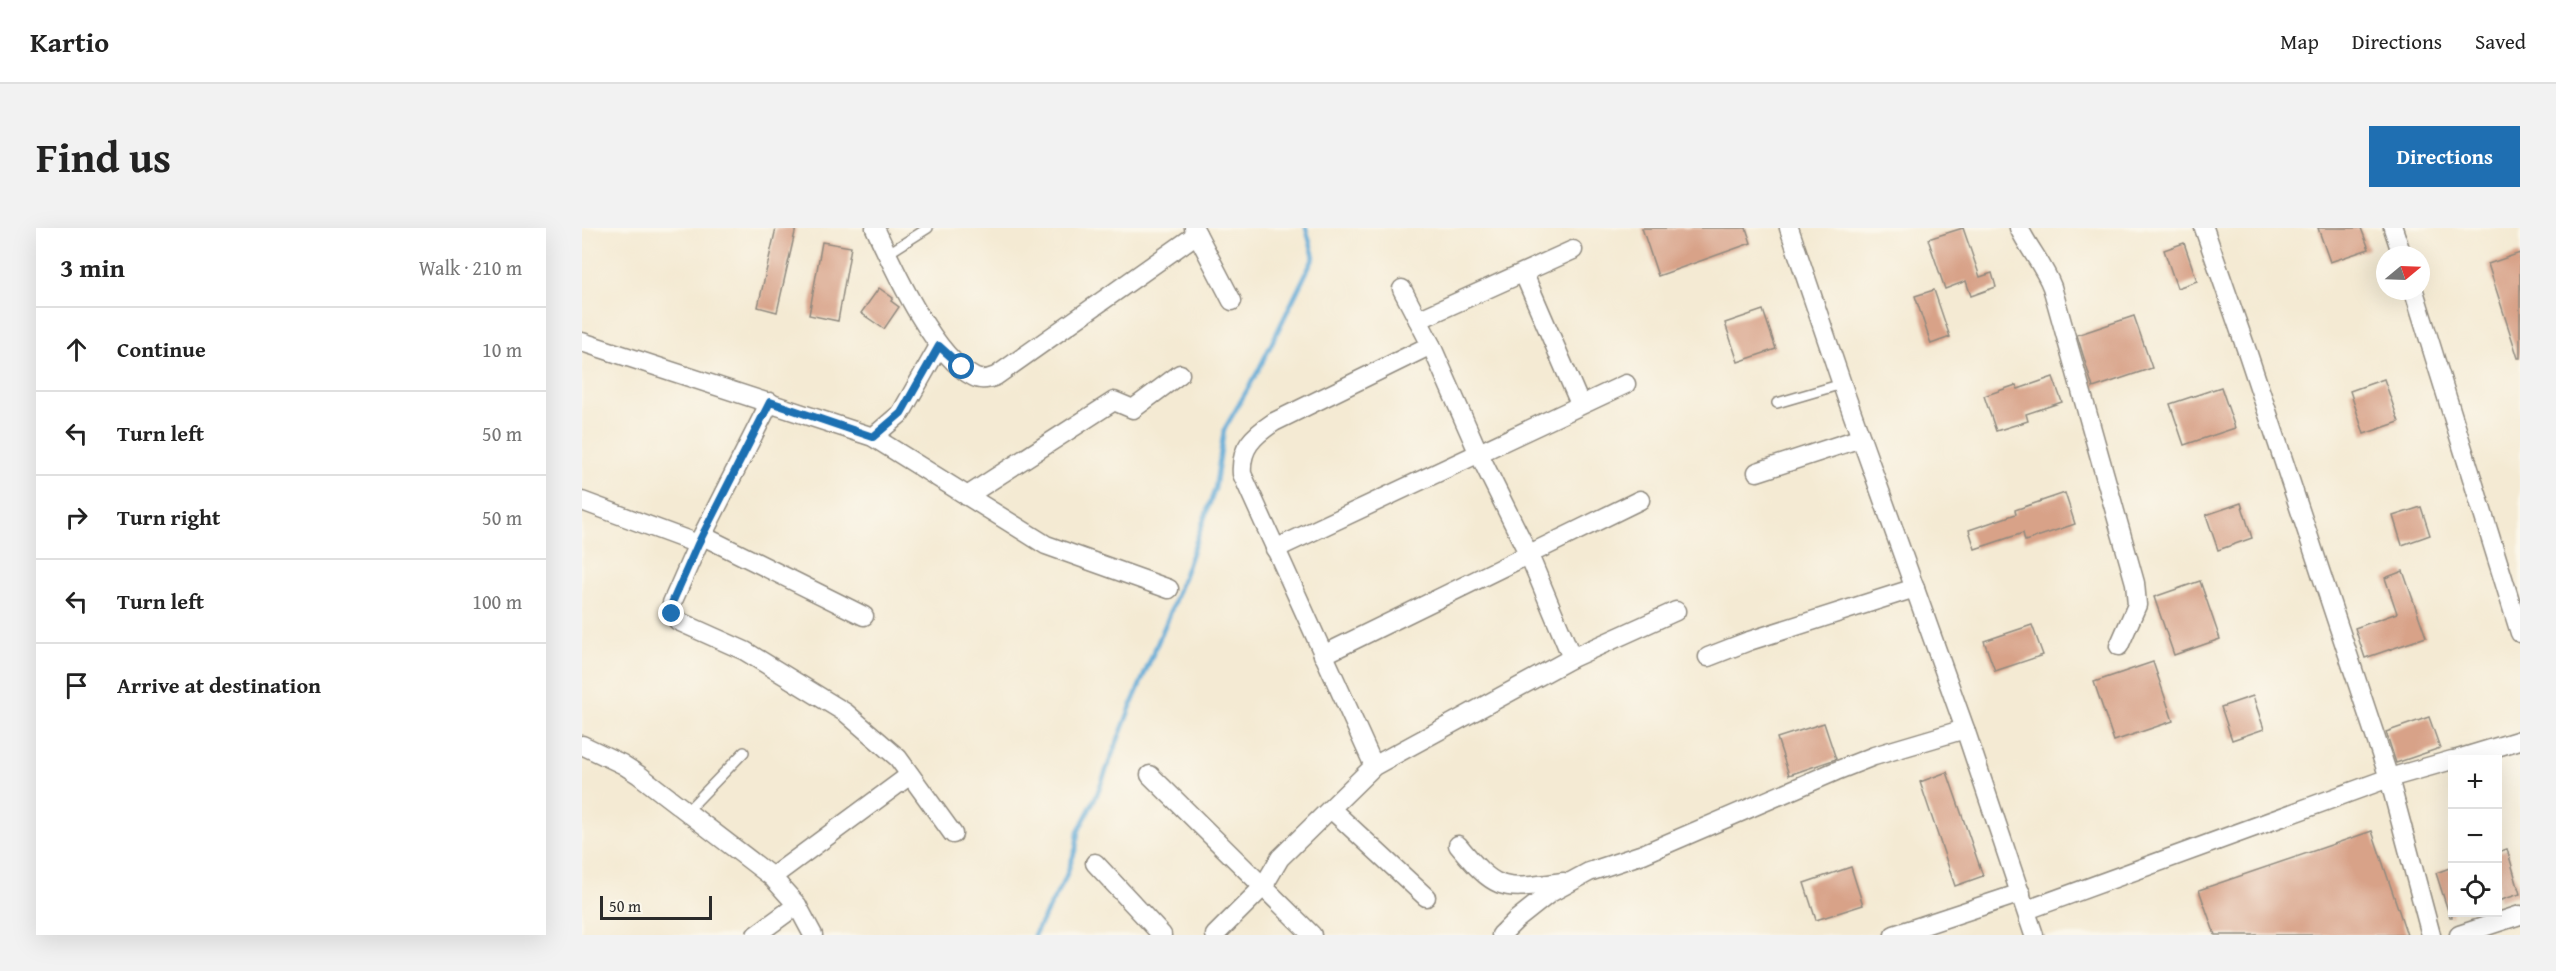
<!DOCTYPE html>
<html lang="en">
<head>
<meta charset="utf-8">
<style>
  body { margin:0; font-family:"Gentium Book Plus",serif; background:#f2f2f2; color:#222 }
  .controls { position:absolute; right:18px; bottom:18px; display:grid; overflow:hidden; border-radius:0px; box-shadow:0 6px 24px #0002 }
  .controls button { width:54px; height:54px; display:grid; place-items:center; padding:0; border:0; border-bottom:2px solid #e0e0e0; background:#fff; color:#222; font:30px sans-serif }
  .compass { position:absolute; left:1794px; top:18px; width:54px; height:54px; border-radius:50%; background:#fff; box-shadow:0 6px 24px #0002; rotate:71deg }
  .scale { position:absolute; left:18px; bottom:15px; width:112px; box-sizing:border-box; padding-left:6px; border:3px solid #2b2b2b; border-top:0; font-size:16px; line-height:21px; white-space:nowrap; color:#2b2b2b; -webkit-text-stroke:4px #fbf7ec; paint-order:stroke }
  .stop { position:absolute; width:18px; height:18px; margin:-14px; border:4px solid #1f6fb2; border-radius:50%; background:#fff }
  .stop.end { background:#1f6fb2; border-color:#fff; box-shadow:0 2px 6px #0008 }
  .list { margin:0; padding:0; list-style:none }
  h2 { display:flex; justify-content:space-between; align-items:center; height:78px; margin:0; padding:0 24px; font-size:26px }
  h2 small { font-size:20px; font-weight:400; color:#767676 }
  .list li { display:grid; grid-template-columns:39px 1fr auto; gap:18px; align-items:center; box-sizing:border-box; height:84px; padding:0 24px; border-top:2px solid #e0e0e0 }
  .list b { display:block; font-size:22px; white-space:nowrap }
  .list em { font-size:20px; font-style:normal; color:#767676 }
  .icon { flex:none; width:33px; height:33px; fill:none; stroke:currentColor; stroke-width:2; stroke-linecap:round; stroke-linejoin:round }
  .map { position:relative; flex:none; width:1938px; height:707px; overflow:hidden; border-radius:0px }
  header { display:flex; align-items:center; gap:36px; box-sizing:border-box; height:84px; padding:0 30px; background:#fff; border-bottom:2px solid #e0e0e0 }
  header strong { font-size:28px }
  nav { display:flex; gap:33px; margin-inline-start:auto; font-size:21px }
  .intro { display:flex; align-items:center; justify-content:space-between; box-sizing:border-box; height:144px; padding:0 36px }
  h1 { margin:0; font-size:42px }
  .button { padding:15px 27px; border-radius:0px; background:#1f6fb2; color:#fff; font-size:21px; font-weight:700 }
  main { display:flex; gap:36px; padding:0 36px }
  aside { flex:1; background:#fff; border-radius:0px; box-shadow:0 6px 24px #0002 }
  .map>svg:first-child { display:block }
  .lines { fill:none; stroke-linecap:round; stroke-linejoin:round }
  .stream { stroke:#5da8d5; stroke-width:4.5 }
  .building { fill:#d8a288 }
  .service-casing { stroke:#908a7f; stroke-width:12 }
  .minor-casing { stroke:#908a7f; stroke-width:21 }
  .service { stroke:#fff; stroke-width:9 }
  .minor { stroke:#fff; stroke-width:18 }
  .route { stroke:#1f6fb2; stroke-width:8 }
</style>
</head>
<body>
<header>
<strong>Kartio</strong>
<nav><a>Map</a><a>Directions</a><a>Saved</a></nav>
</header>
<div class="intro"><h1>Find us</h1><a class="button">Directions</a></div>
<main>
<aside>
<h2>3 min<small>Walk · 210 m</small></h2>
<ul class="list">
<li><svg class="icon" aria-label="ahead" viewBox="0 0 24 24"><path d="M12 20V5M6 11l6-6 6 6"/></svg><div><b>Continue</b></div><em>10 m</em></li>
<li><svg class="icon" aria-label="left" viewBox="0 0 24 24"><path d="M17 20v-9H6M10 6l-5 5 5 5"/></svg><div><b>Turn left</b></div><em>50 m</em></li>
<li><svg class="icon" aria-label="right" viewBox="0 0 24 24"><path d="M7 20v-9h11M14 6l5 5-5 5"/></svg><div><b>Turn right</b></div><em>50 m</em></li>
<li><svg class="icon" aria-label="left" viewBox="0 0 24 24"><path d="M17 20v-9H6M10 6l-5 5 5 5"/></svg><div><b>Turn left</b></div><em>100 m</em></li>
<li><svg class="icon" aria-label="arrive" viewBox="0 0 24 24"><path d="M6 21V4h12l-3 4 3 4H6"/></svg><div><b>Arrive at destination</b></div></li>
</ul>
</aside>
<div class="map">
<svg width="1938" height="707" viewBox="0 0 1938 707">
  <rect width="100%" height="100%" fill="#fbf7ec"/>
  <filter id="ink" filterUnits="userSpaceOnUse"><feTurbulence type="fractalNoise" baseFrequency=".0167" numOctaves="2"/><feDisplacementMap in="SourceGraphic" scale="12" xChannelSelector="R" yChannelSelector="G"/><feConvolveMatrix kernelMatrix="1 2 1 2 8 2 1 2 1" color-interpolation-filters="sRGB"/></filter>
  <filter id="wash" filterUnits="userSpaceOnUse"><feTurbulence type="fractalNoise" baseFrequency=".008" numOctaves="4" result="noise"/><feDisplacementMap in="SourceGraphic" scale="24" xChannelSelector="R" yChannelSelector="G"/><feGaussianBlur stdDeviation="1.35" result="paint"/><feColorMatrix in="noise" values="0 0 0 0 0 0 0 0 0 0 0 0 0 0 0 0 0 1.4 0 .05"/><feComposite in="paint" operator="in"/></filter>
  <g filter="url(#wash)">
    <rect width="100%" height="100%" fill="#f4ead3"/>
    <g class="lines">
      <polyline class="stream" points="452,707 483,651 494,620 496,604 515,566 551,473 587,388 633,261 642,202 676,143 732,29 724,0"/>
    </g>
    <g id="blocks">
      <g class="building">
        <polygon points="194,0 214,0 195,84 176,79"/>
        <polygon points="1060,0 1164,0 1169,15 1076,48"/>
        <polygon points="1381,0 1398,49 1410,45 1414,59 1389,68 1384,53 1363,61 1346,11"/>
        <polygon points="1736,0 1779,0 1787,21 1748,34"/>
        <polygon points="240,14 269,19 256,93 227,87"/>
        <polygon points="1602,15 1615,53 1595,60 1582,22"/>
        <polygon points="1938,25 1938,130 1936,130 1906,36"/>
        <polygon points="297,60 311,70 309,73 317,79 302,101 279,85"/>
        <polygon points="1352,62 1368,109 1349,116 1333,68"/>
        <polygon points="1181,82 1194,121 1156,134 1143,95"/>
        <polygon points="1552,88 1570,140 1511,160 1495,107"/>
        <polygon points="1471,149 1480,174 1444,186 1446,193 1414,203 1402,168 1434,157 1436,161"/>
        <polygon points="1802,151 1817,194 1782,206 1768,163"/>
        <polygon points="1639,159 1653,200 1602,217 1588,176"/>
        <polygon points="1483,265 1493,296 1443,313 1441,305 1393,321 1387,302 1434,286 1433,282"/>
        <polygon points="1659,275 1670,310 1636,322 1624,287"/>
        <polygon points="1839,279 1848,307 1820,317 1811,288"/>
        <polygon points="1821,343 1844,409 1783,430 1773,400 1815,385 1803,350"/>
        <polygon points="1618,353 1638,411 1592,427 1572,369"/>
        <polygon points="1450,397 1461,427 1413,443 1402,413"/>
        <polygon points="1571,434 1591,493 1532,513 1512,454"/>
        <polygon points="1671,468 1682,501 1650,512 1639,479"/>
        <polygon points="1847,489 1858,520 1814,535 1804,504"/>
        <polygon points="1242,495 1254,531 1207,547 1195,510"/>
        <polygon points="1365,544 1401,648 1373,658 1338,554"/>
        <polygon points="1790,603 1825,707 1633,707 1617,662"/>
        <polygon points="1925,621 1938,666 1916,673 1916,624"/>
        <polygon points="1269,639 1281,677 1234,692 1222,655"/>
        <polygon points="1870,639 1870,689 1868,689 1854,645"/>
      </g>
    </g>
  </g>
  <g filter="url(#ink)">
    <use href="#blocks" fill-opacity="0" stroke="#908a7f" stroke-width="1.5"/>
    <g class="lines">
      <g class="service-casing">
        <g id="service">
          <polyline points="305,26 346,0"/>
          <polyline points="1195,175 1260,156"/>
          <polyline points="105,583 162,524"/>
        </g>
      </g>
      <g class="minor-casing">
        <g id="minor">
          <path d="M 293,0 C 312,41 351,128 392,149 C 399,153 407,151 414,148 L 615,6"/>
          <polyline points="612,0 650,73"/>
          <polyline points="1207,0 1264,168 1383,501 1452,707"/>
          <path d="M 1437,0 C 1447,21 1462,38 1470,59 L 1553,355 L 1555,377 L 1537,418"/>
          <polyline points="1622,0 1666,126 1807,550 1849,707"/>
          <polyline points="1811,0 1820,27"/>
          <polyline points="942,46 998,176"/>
          <polyline points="820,61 849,117 897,226 947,327 990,430"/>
          <polyline points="1832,63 1938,405"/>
          <polyline points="836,92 991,22"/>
          <polyline points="0,114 291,209 464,317 587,361"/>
          <polyline points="188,174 116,316 90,375 90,386 96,393 163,423 264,485 316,530 371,606"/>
          <polyline points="291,209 319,185 357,118"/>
          <polyline points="1175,244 1279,210"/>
          <polyline points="385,268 532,173 551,181 598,146"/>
          <polyline points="0,273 116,316"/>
          <polyline points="121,308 282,388"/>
          <polyline points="693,321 1044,156"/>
          <polyline points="741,427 1058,272"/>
          <polyline points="1126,429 1167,413 1333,360"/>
          <polyline points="0,517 40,536 57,547 190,649 215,677 231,707"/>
          <polyline points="1872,532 1938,512"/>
          <path d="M 792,538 L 660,246 C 658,220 671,208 692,194 L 849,117"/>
          <polyline points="568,547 730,707"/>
          <polyline points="749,581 844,669"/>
          <path d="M 876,617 C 917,667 921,661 982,654"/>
          <polyline points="513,635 580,707"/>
          <polyline points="190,649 328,547"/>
          <polyline points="1445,682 1807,550 1870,532"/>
          <polyline points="174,707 215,677"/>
          <polyline points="633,707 681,659 698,630 792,538 990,430 1094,383"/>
          <polyline points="919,707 934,692 968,665 1007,644 1061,626 1254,543 1292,528 1383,501"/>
          <polyline points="1312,707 1439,665"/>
          <polyline points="1877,707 1938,687"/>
        </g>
      </g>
      <use href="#service" class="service"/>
      <use href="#minor" class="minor"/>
    </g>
  </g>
  <g class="lines" filter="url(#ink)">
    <polyline class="route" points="90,386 90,375 116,316 188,174 291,209 319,185 357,118 380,139"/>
  </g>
</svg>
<div class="controls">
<button>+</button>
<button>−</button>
<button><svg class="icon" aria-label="locate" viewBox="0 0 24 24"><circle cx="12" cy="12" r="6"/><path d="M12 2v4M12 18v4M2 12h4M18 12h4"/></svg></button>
</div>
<svg class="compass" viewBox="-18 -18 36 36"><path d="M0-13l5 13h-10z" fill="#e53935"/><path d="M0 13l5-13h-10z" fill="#767676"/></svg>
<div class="scale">50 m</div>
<div class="stop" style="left:380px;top:139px"></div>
<div class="stop end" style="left:90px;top:386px"></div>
</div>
</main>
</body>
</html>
